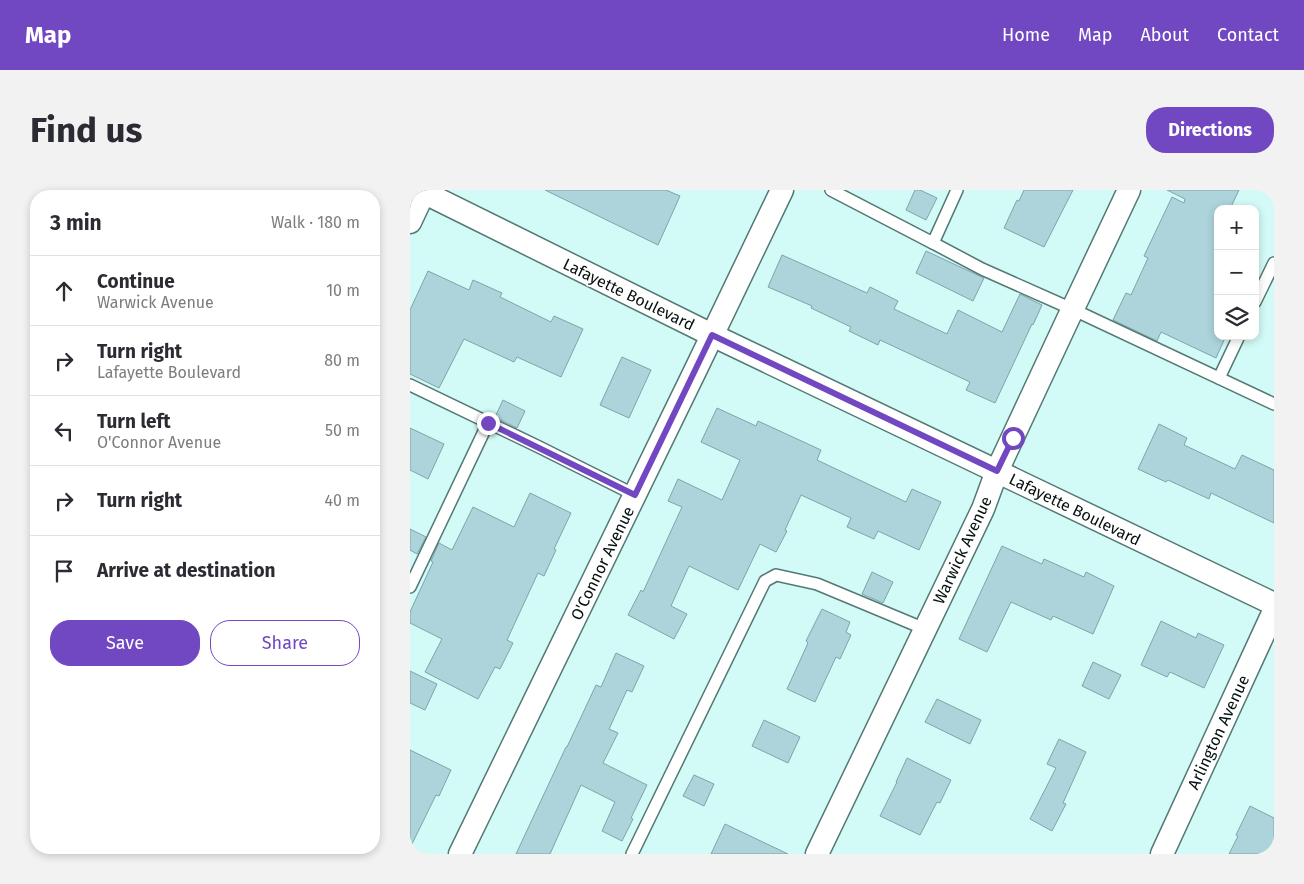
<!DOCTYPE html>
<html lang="en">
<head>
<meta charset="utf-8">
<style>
  body { margin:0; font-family:"Fira Sans",sans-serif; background:#f2f2f3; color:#2b2b33 }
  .controls { position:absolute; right:15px; top:15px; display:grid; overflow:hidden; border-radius:10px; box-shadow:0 2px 8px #0003 }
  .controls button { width:45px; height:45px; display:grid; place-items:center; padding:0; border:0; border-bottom:1px solid #e1e1e2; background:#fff; color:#2b2b33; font:25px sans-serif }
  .stop { position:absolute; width:15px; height:15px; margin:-11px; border:4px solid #7148c1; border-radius:50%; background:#fff }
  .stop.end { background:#7148c1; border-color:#fff; box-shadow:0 1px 5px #0008 }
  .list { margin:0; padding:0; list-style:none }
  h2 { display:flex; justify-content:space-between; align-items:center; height:65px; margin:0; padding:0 20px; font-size:21px }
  h2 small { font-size:16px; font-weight:400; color:#7c7c81 }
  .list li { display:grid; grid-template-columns:32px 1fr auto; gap:15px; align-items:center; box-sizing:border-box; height:70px; padding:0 20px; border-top:1px solid #e1e1e2 }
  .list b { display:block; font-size:19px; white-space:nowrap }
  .list p { margin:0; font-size:16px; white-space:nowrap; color:#7c7c81 }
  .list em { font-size:16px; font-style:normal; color:#7c7c81 }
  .actions { display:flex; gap:10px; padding:15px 20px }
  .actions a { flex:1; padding:11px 0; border:1px solid #7148c1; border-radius:20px; text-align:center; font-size:18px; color:#7148c1 }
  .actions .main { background:#7148c1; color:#fff }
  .icon { flex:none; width:28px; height:28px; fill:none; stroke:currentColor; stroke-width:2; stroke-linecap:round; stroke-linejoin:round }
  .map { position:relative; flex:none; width:864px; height:664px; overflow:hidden; border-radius:20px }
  header { display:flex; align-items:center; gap:30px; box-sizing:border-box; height:70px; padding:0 25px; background:#7148c1; color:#fff }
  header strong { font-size:24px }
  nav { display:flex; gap:28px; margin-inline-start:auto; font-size:18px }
  .intro { display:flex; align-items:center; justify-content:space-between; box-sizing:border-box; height:120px; padding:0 30px }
  h1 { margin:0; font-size:35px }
  .button { padding:12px 22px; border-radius:20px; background:#7148c1; color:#fff; font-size:18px; font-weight:700 }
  main { display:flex; gap:30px; padding:0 30px }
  aside { flex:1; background:#fff; border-radius:20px; box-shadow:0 2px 8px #0003 }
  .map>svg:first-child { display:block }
  .building { fill:#add4db; stroke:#7ea4aa }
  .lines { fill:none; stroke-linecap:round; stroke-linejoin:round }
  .lane-casing { stroke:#547975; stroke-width:14 }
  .street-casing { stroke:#547975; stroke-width:25 }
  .lane { stroke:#fff; stroke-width:11 }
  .street { stroke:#fff; stroke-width:22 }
  .route { stroke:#7148c1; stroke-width:6 }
  .labels { text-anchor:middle; stroke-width:4; stroke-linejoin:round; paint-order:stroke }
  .street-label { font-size:16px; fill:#041110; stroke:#fefefe }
</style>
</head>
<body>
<header>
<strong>Map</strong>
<nav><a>Home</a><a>Map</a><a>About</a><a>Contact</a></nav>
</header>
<div class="intro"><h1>Find us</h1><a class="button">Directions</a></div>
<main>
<aside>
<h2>3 min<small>Walk · 180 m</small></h2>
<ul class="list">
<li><svg class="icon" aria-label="ahead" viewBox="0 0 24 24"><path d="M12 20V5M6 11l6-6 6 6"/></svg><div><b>Continue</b><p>Warwick Avenue</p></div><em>10 m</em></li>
<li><svg class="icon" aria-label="right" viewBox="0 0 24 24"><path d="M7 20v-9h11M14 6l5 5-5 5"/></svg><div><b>Turn right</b><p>Lafayette Boulevard</p></div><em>80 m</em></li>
<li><svg class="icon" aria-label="left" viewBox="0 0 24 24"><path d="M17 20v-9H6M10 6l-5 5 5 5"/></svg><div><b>Turn left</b><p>O'Connor Avenue</p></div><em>50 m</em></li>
<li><svg class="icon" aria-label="right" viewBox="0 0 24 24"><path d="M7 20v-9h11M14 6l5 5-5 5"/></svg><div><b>Turn right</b></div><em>40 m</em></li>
<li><svg class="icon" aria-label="arrive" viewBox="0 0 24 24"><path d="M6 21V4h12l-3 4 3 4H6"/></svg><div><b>Arrive at destination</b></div></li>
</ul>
<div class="actions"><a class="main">Save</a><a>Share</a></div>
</aside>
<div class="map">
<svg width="864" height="664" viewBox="0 0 864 664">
  <rect width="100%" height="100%" fill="#d2faf6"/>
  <g class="building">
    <polygon points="135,0 256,0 270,6 248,55"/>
    <polygon points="505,0 510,0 527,8 516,30 496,20"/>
    <polygon points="614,0 663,0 634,57 594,38 607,10 609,11"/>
    <polygon points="757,0 829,0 820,19 808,19 808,146 815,148 806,168 751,142 747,151 703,130 716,103 721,105 738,68 734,66 762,7 774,13 775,9"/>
    <polygon points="516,61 574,88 563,111 506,83"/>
    <polygon points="372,65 457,103 460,97 488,111 484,119 537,144 548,120 592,142 610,104 632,115 623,135 622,134 585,213 556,200 560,192 470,150 468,155 439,141 441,137 401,118 402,116 358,97"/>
    <polygon points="18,81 59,100 63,90 92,103 90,107 141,132 144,126 173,139 151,187 107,167 104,172 54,149 29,198 0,184 0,120"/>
    <polygon points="212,167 241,180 219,228 190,215"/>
    <polygon points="93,210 115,221 107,238 85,227"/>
    <polygon points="307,218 346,236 348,231 411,260 407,270 496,312 502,299 531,312 509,360 468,341 464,349 437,337 441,328 391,305 375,340 377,341 366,362 350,354 328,400 279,376 261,416 277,424 264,449 218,425 231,400 233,402 272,317 258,311 268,289 312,310 330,270 291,252"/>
    <polygon points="749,234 777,248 774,255 825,279 832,265 864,280 864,333 801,303 799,309 758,290 756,292 728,279"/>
    <polygon points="0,238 34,254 18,289 0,280"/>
    <polygon points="120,303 161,323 144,359 146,360 134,386 128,383 97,450 103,453 90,479 85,477 68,509 15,482 32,449 0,433 0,422 23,372 21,371 29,353 42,360 63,317 104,337"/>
    <polygon points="0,339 16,347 7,364 0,360"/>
    <polygon points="592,356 632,374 634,369 674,387 676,382 704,396 683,444 643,426 641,430 601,412 577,462 549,449"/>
    <polygon points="462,382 483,392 473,413 452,404"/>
    <polygon points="412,419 440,432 436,442 441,445 430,469 426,467 405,512 377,499 398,453 396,451"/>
    <polygon points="751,431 786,448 788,443 814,455 794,498 760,482 757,487 731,475"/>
    <polygon points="206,463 234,476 222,502 217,500 199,539 208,543 193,573 237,595 221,628 223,629 212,651 192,641 205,612 171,595 140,664 106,664 156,557 157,557 186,495 191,497"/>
    <polygon points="683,472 711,485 699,509 672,496"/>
    <polygon points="0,481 27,494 15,520 0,513"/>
    <polygon points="527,509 571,530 560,554 515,532"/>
    <polygon points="354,530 390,547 378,573 342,556"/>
    <polygon points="649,549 676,562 653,613 656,614 642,641 620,629 646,578 637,574"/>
    <polygon points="0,560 41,580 29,606 26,605 0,658"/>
    <polygon points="497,568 541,590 530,613 527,612 510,645 470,626 487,592 486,592"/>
    <polygon points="284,585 304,594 294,616 273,606"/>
    <polygon points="840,616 864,628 864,664 819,664 828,646 826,645"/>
    <polygon points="315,634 378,664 301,664"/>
  </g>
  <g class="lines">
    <g class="lane-casing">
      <g id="lane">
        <polyline points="421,0 523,53 547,0"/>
        <polyline points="523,53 572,79 662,119 864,214"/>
        <polyline points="845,112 864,73"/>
        <polyline points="809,188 829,146"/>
        <polyline points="0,195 129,257 225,305"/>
        <polyline points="0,397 78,233"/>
        <polyline points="222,664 355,391 366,385 407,394 515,439"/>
      </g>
    </g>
    <g class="street-casing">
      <g id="street">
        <polyline points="9,0 302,145 864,414"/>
        <polyline points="0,32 15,0"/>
        <polyline points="50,664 286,179 372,0"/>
        <polyline points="407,664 573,319 587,281 658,129 719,0"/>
        <polyline points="752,664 864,421"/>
      </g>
    </g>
    <use href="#lane" class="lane"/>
    <use href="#street" class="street"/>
  </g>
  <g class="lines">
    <polyline class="route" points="78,233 225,305 302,145 587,281 603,248"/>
  </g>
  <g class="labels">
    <g class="street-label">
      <text transform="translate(219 104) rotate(26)" y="6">Lafayette Boulevard</text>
      <text transform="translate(665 319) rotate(26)" y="6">Lafayette Boulevard</text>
      <text transform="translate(552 360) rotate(-65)" y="6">Warwick Avenue</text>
      <text transform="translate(192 373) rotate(-64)" y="6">O'Connor Avenue</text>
      <text transform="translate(808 542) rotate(-65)" y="6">Arlington Avenue</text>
    </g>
  </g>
</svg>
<div class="controls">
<button>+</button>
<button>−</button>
<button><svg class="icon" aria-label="layers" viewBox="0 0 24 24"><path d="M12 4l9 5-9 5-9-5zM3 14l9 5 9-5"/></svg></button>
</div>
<div class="stop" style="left:603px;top:248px"></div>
<div class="stop end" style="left:78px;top:233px"></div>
</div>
</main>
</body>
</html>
